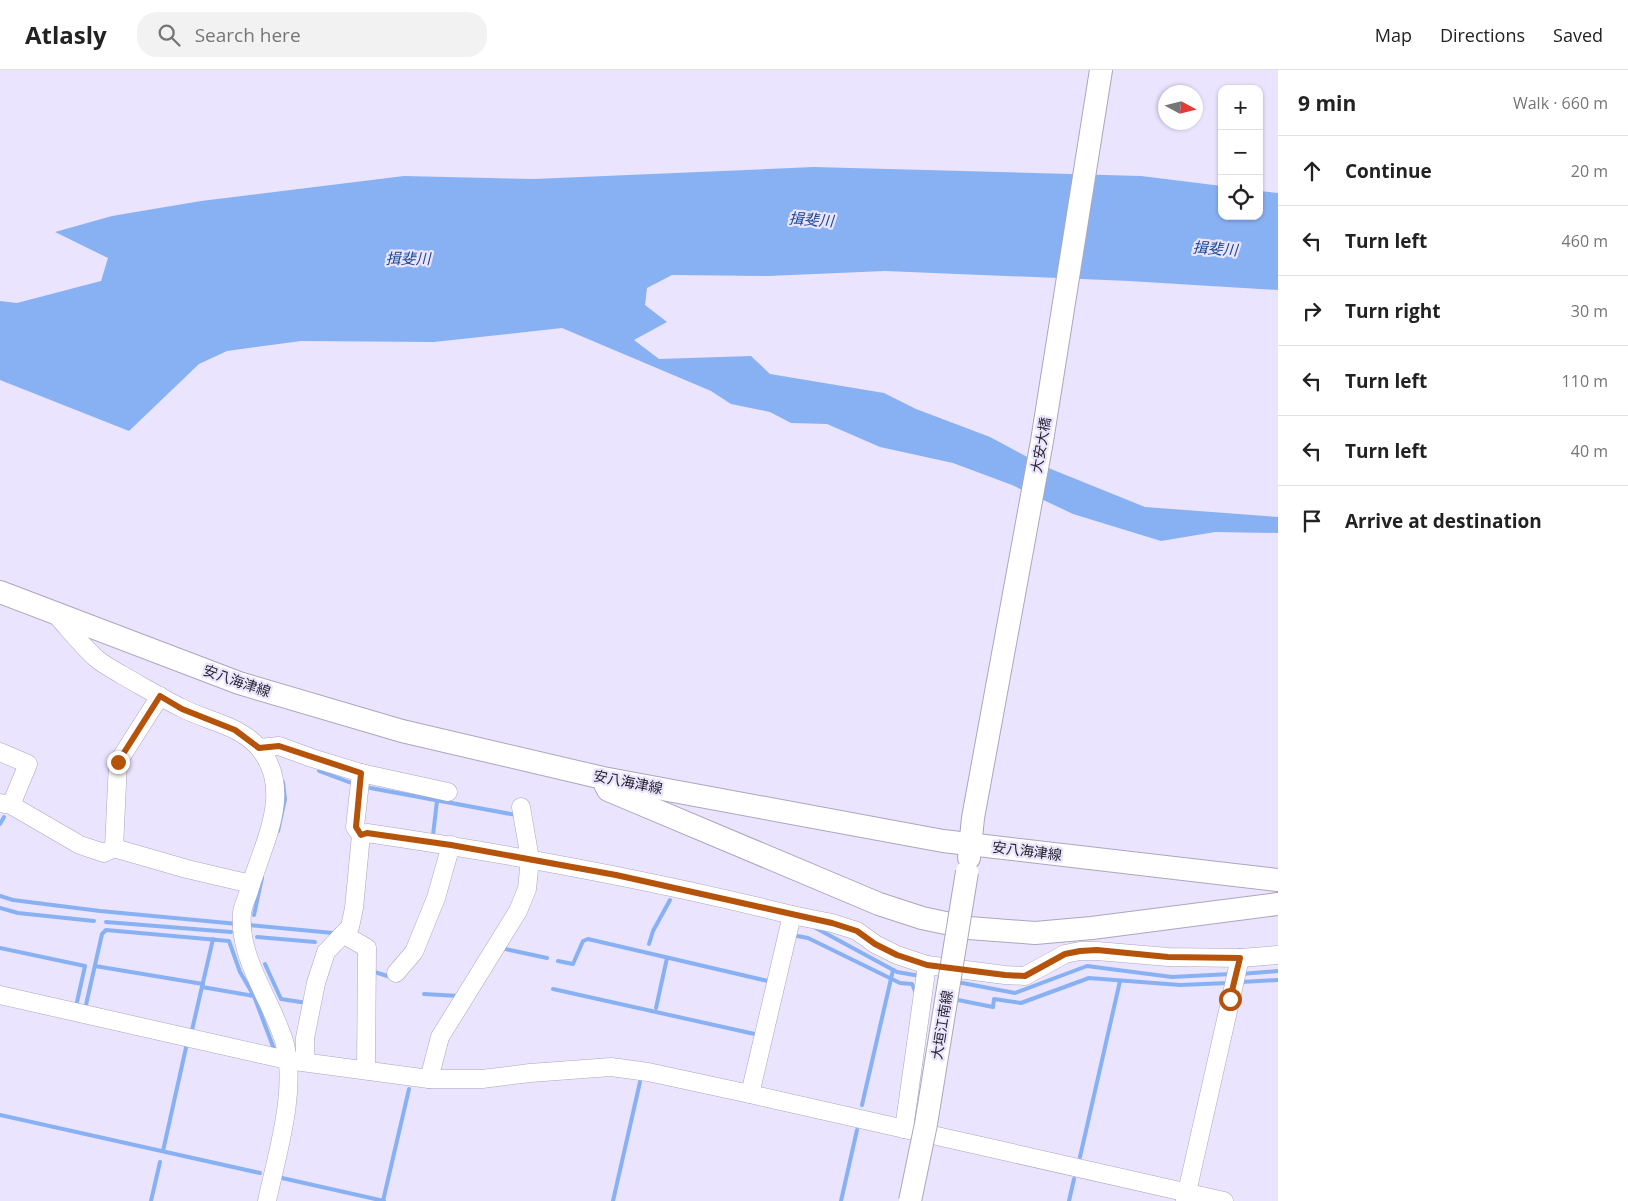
<!DOCTYPE html>
<html lang="en">
<head>
<meta charset="utf-8">
<style>
  body { margin:0; font-family:"Open Sans","Noto Sans JP",sans-serif; background:#f2f2f2; color:#222 }
  .controls { position:absolute; right:15px; top:15px; display:grid; overflow:hidden; border-radius:10px; box-shadow:0 1px 4px #0004 }
  .controls button { width:45px; height:45px; display:grid; place-items:center; padding:0; border:0; border-bottom:1px solid #e0e0e0; background:#fff; color:#222; font:25px sans-serif }
  .compass { position:absolute; left:1158px; top:15px; width:45px; height:45px; border-radius:50%; background:#fff; box-shadow:0 1px 4px #0004; rotate:97deg }
  .stop { position:absolute; width:15px; height:15px; margin:-11px; border:4px solid #b45309; border-radius:50%; background:#fff }
  .stop.end { background:#b45309; border-color:#fff; box-shadow:0 1px 5px #0008 }
  .list { margin:0; padding:0; list-style:none }
  h2 { display:flex; justify-content:space-between; align-items:center; height:65px; margin:0; padding:0 20px; font-size:21px }
  h2 small { font-size:16px; font-weight:400; color:#767676 }
  .list li { display:grid; grid-template-columns:32px 1fr auto; gap:15px; align-items:center; box-sizing:border-box; height:70px; padding:0 20px; border-top:1px solid #e0e0e0 }
  .list b { display:block; font-size:19px; white-space:nowrap }
  .list em { font-size:16px; font-style:normal; color:#767676 }
  .icon { flex:none; width:28px; height:28px; fill:none; stroke:currentColor; stroke-width:2; stroke-linecap:round; stroke-linejoin:round }
  .map { position:relative; flex:none; width:1278px; height:1131px; overflow:hidden }
  header { display:flex; align-items:center; gap:30px; box-sizing:border-box; height:70px; padding:0 25px; background:#fff; border-bottom:1px solid #e0e0e0 }
  header strong { font-size:24px }
  nav { display:flex; gap:28px; margin-inline-start:auto; font-size:18px }
  .search { width:350px; height:45px; background:#f2f2f2; display:flex; align-items:center; gap:12px; box-sizing:border-box; padding:0 18px; border-radius:20px; color:#767676; font-size:19px }
  main { display:flex }
  aside { flex:1; background:#fff }
  .map>svg:first-child { display:block }
  .water { fill:#88b1f3 }
  .lines { fill:none; stroke-linecap:round; stroke-linejoin:round }
  .stream { stroke:#88b1f3; stroke-width:4 }
  .minor-casing { stroke:#aca5be; stroke-width:19 }
  .major-casing { stroke:#aca5be; stroke-width:24 }
  .minor { stroke:#fff; stroke-width:18 }
  .major { stroke:#fff; stroke-width:22 }
  .major-bridge-casing { stroke:#aca5be; stroke-width:24; stroke-linecap:butt }
  .major-bridge { stroke:#fff; stroke-width:22 }
  .route { stroke:#b45309; stroke-width:6 }
  .labels { text-anchor:middle; stroke-width:4.5; stroke-linejoin:round; paint-order:stroke }
  .street-label { font-size:14px; fill:#26242d; stroke:#ebe4fe }
  .water-label { font-size:15px; font-style:italic; fill:#174793; stroke:#ebe4fe }
</style>
</head>
<body>
<header>
<strong>Atlasly</strong>
<div class="search"><svg class="icon" aria-label="search" viewBox="0 0 24 24"><circle cx="10" cy="10" r="6"/><path d="M15 15l6 6"/></svg>Search here</div>
<nav><a>Map</a><a>Directions</a><a>Saved</a></nav>
</header>
<main>
<div class="map">
<svg width="1278" height="1131" viewBox="0 0 1278 1131">
  <rect width="100%" height="100%" fill="#ebe4fe"/>
  <polygon class="water" points="814,97 1141,106 1222,116 1222,146 1259,146 1259,121 1278,123 1278,220 1129,211 885,201 768,206 672,205 647,218 645,235 667,252 634,270 659,289 751,286 770,304 884,323 916,339 990,367 1046,397 1145,437 1278,447 1278,463 1215,462 1161,471 1073,444 1012,415 953,393 880,377 827,354 791,353 770,342 731,334 711,321 562,258 434,272 301,271 227,281 199,294 129,361 0,310 0,231 17,233 101,211 108,188 55,162 112,146 201,131 404,106 534,109"/>
  <g class="lines">
    <g class="stream">
      <polyline points="319,701 354,714"/>
      <polyline points="365,717 516,745 516,747"/>
      <polyline points="0,754 4,747"/>
      <polyline points="278,761 285,729 283,712"/>
      <polyline points="433,765 437,731"/>
      <polyline points="0,826 13,830 100,841 238,854"/>
      <polyline points="0,838 18,843 94,851"/>
      <polyline points="254,845 262,808"/>
      <polyline points="106,852 231,862"/>
      <polyline points="248,855 333,863"/>
      <polyline points="814,857 897,902 920,906"/>
      <polyline points="792,865 808,868 900,913 912,914 916,923"/>
      <polyline points="257,867 315,872"/>
      <polyline points="649,874 653,861 670,830"/>
      <polyline points="0,878 85,896 77,932"/>
      <polyline points="505,879 547,888"/>
      <polyline points="558,891 573,894 583,871 588,869 772,912"/>
      <polyline points="265,894 281,929 307,933"/>
      <polyline points="95,896 203,914"/>
      <polyline points="371,901 391,907"/>
      <polyline points="1240,904 1278,901"/>
      <polyline points="957,912 1015,923 1087,896 1172,907 1231,904"/>
      <polyline points="1241,912 1278,910"/>
      <polyline points="202,917 254,926"/>
      <polyline points="553,919 759,965"/>
      <polyline points="424,924 459,926"/>
      <polyline points="953,929 993,937 994,929 1021,933 1089,908 1180,915 1228,913"/>
      <polyline points="86,935 102,864 106,860 229,871 240,902 254,926 274,979"/>
      <polyline points="656,938 667,888"/>
      <polyline points="192,960 213,869"/>
      <polyline points="862,1035 893,900"/>
      <polyline points="0,1045 260,1103"/>
      <polyline points="163,1081 187,973"/>
      <polyline points="1080,1087 1120,911"/>
      <polyline points="282,1108 384,1131"/>
      <polyline points="151,1131 160,1092"/>
      <polyline points="383,1131 409,1019"/>
      <polyline points="613,1131 640,1012"/>
      <polyline points="841,1131 857,1060"/>
      <polyline points="1069,1131 1074,1109"/>
    </g>
    <g class="minor-casing">
      <g id="minor">
        <path d="M 56,545 C 69,559 82,576 97,589 C 104,595 114,600 122,605 C 142,616 161,628 182,638 C 206,651 240,655 259,678 C 295,721 262,775 249,821 C 247,828 243,835 242,843 C 238,888 271,929 284,971 C 298,1018 277,1084 267,1131"/>
        <polyline points="259,678 279,676 312,688 361,703 448,722"/>
        <polyline points="0,682 28,694 11,735"/>
        <polyline points="0,733 11,735 80,775 104,783 114,778 187,799 251,814"/>
        <path d="M 361,765 L 367,763 C 510,784 652,810 792,845 L 750,1024"/>
        <polyline points="114,778 118,692 160,626"/>
        <polyline points="792,845 832,853 857,861 875,874 897,885 927,895 1005,905 1025,906 1065,884 1080,881 1097,881 1168,887 1240,888 1278,885"/>
        <polyline points="343,864 367,878 366,1000"/>
        <polyline points="396,903 414,882 436,828 451,775"/>
        <polyline points="0,925 287,990 429,1009 482,1009 530,1003 611,997 648,1002 750,1024 909,1060"/>
        <polyline points="305,992 305,968 316,913 326,882 350,857 354,838 361,765 355,757 361,703"/>
        <polyline points="429,1009 440,967 518,841 527,819 530,789 521,737"/>
        <polyline points="904,1059 927,895"/>
        <polyline points="937,1066 1224,1131"/>
        <polyline points="1185,1131 1240,888"/>
      </g>
    </g>
    <g class="major-casing">
      <g id="major">
        <polyline points="0,522 239,613 402,661 603,708 943,771 1278,810"/>
        <polyline points="605,714 608,720 879,834 922,848 969,858 1035,863 1092,858 1278,834"/>
        <polyline points="969,788 973,748 1042,371 1101,0"/>
      </g>
    </g>
    <use href="#minor" class="minor"/>
    <use href="#major" class="major"/>
    <g class="major-bridge-casing">
      <polyline id="major-bridge" points="910,1131 926,1054 967,802"/>
    </g>
    <use href="#major-bridge" class="major-bridge"/>
  </g>
  <g class="lines">
    <polyline class="route" points="118,692 160,626 182,639 235,660 259,678 279,676 361,703 356,757 361,765 367,763 451,775 616,805 832,853 857,861 875,874 897,885 927,895 1005,905 1025,906 1065,884 1080,881 1097,880 1168,887 1240,888 1230,929"/>
  </g>
  <g class="labels">
    <g class="street-label">
      <text transform="translate(1041 375) rotate(-80)" y="5">大安大橋</text>
      <text transform="translate(237 611) rotate(19)" y="5">安八海津線</text>
      <text transform="translate(628 712) rotate(11)" y="5">安八海津線</text>
      <text transform="translate(1027 781) rotate(7)" y="5">安八海津線</text>
      <text transform="translate(942 955) rotate(-81)" y="5">大垣江南線</text>
    </g>
    <g class="water-label">
      <text transform="translate(811 150) rotate(4)" y="5">揖斐川</text>
      <text transform="translate(1215 179) rotate(4)" y="5">揖斐川</text>
      <text x="408" y="194">揖斐川</text>
    </g>
  </g>
</svg>
<div class="controls">
<button>+</button>
<button>−</button>
<button><svg class="icon" aria-label="locate" viewBox="0 0 24 24"><circle cx="12" cy="12" r="6"/><path d="M12 2v4M12 18v4M2 12h4M18 12h4"/></svg></button>
</div>
<svg class="compass" viewBox="-18 -18 36 36"><path d="M0-13l5 13h-10z" fill="#e53935"/><path d="M0 13l5-13h-10z" fill="#767676"/></svg>
<div class="stop" style="left:1230px;top:929px"></div>
<div class="stop end" style="left:118px;top:692px"></div>
</div>
<aside>
<h2>9 min<small>Walk · 660 m</small></h2>
<ul class="list">
<li><svg class="icon" aria-label="ahead" viewBox="0 0 24 24"><path d="M12 20V5M6 11l6-6 6 6"/></svg><div><b>Continue</b></div><em>20 m</em></li>
<li><svg class="icon" aria-label="left" viewBox="0 0 24 24"><path d="M17 20v-9H6M10 6l-5 5 5 5"/></svg><div><b>Turn left</b></div><em>460 m</em></li>
<li><svg class="icon" aria-label="right" viewBox="0 0 24 24"><path d="M7 20v-9h11M14 6l5 5-5 5"/></svg><div><b>Turn right</b></div><em>30 m</em></li>
<li><svg class="icon" aria-label="left" viewBox="0 0 24 24"><path d="M17 20v-9H6M10 6l-5 5 5 5"/></svg><div><b>Turn left</b></div><em>110 m</em></li>
<li><svg class="icon" aria-label="left" viewBox="0 0 24 24"><path d="M17 20v-9H6M10 6l-5 5 5 5"/></svg><div><b>Turn left</b></div><em>40 m</em></li>
<li><svg class="icon" aria-label="arrive" viewBox="0 0 24 24"><path d="M6 21V4h12l-3 4 3 4H6"/></svg><div><b>Arrive at destination</b></div></li>
</ul>
</aside>
</main>
</body>
</html>
